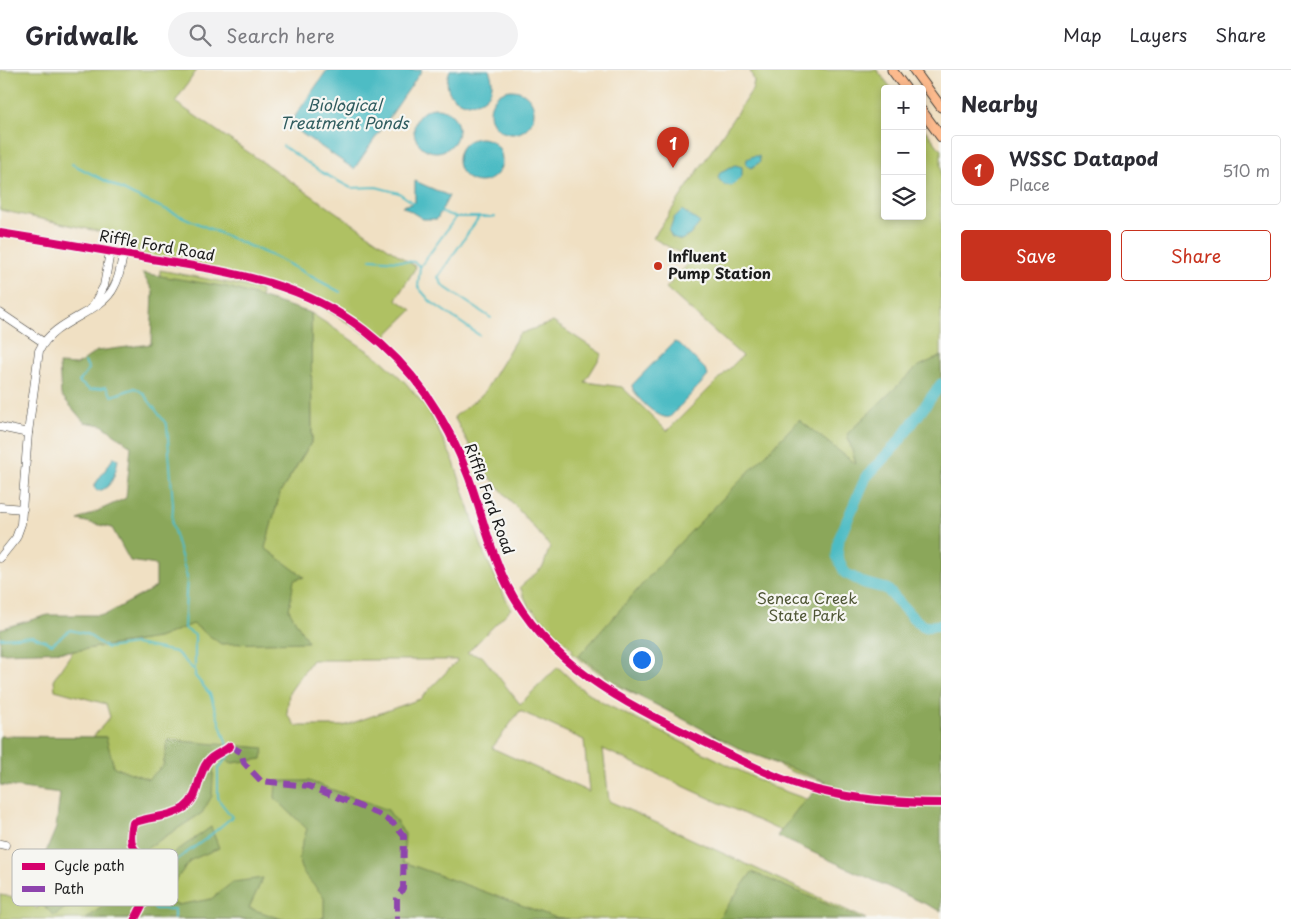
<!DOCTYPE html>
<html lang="en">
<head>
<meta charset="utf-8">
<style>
  body { margin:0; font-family:"Playpen Sans",sans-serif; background:#f2f2f3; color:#2b2b33 }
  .controls { position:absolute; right:15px; top:15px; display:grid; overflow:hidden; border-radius:5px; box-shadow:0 2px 8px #0003 }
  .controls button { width:45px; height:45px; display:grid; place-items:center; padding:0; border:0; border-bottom:1px solid #e1e1e2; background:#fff; color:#2b2b33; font:25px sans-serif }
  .you { position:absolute; left:641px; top:589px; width:18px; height:18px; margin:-12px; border:4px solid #fff; border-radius:50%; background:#1a73e8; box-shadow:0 0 0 8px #1a73e833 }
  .badge { display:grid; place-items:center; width:32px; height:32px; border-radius:50%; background:#c8321e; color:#fff; font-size:16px; font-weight:700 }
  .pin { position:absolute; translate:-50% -41px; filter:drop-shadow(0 1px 2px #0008) }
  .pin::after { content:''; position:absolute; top:26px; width:18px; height:15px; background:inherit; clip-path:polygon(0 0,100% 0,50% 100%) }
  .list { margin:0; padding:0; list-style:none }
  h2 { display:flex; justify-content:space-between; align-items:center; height:65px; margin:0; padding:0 20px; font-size:21px }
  h2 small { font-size:16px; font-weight:400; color:#7c7c81 }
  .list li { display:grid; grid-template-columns:32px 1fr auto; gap:15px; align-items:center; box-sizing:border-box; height:70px; margin:0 10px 10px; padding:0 10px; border:1px solid #e1e1e2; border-radius:5px }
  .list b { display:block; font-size:19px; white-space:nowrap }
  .list p { margin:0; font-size:16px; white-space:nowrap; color:#7c7c81 }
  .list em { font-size:16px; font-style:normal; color:#7c7c81 }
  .actions { display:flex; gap:10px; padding:15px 20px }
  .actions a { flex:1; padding:11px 0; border:1px solid #c8321e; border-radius:5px; text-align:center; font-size:18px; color:#c8321e }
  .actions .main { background:#c8321e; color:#fff }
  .icon { flex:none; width:28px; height:28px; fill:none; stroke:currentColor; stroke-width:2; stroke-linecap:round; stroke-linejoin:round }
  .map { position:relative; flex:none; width:941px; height:849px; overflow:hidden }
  header { display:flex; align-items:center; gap:30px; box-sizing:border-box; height:70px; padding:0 25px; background:#fff; border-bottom:1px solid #e1e1e2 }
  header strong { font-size:24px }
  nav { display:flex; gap:28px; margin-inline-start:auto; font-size:18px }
  .search { width:350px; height:45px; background:#f2f2f3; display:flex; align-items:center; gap:12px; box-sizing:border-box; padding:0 18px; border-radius:28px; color:#7c7c81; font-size:19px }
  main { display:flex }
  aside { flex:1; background:#fff }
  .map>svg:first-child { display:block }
  .green { fill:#afc164; stroke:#666e40; fill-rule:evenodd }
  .forest { fill:#8ba75a; stroke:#54623b }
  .water { fill:#4ebcc4; stroke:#356c70 }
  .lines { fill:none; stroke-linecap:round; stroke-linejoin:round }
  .stream { stroke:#4ebcc4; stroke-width:2 }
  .river { stroke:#4ebcc4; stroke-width:11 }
  .minor-casing { stroke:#3c3935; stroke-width:9 }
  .major-casing { stroke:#3c3935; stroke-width:11 }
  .minor { stroke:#fff; stroke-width:8 }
  .major { stroke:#fcba8d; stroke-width:9 }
  .quiet { stroke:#8e44ad; stroke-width:6; stroke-dasharray:12 6; stroke-linecap:butt }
  .cycleway-casing { stroke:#f6f6f2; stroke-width:11 }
  .cycleway { stroke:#d6006c; stroke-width:8 }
  .poi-dot { fill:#c8321e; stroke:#f6f6f2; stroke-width:2 }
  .labels { text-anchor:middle; stroke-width:4.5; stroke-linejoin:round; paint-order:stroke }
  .street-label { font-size:15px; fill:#1c1c1c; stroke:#f6f6f2 }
  .poi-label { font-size:15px; font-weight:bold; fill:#1c1c1c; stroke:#f6f6f2; text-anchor:start }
  .park-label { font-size:15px; fill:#4f5635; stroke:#f6f6f2 }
  .water-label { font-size:16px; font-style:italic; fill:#305c5f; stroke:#f6f6f2 }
  .key { fill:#f6f6f2; stroke:#b5b5b2; stroke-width:1 }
  .key-label { font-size:14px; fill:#1c1c1c }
</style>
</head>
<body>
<header>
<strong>Gridwalk</strong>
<div class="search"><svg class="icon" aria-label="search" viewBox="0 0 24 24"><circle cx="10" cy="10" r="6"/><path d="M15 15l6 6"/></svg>Search here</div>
<nav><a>Map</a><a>Layers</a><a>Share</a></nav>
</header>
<main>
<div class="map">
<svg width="941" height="849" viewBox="0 0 941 849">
  <rect width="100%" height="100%" fill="#f6f6f2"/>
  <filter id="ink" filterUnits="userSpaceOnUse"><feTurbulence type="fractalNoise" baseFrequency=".02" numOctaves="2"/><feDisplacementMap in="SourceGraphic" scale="10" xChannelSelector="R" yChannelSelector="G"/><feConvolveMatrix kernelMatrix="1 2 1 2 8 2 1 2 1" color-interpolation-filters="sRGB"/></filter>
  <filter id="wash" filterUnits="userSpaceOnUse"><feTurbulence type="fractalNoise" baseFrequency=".0096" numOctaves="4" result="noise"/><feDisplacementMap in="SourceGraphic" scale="20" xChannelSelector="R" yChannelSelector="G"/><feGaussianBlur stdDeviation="1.12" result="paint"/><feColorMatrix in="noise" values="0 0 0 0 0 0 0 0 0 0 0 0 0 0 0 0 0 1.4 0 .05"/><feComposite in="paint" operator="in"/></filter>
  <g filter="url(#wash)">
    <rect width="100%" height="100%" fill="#f0e0c3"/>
    <g class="green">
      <polygon points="0,0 197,0 175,32 416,197 396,229 412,240 379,272 298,222 123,184 120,166 0,140"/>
      <polygon points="750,0 877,0 892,19 885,19 885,146 922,146 922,56 941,80 941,725 849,719 792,702 618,616 571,583 573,580 528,535 520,517 543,497 550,476 482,398 454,347 483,324 519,264 553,252 602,284 585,312 622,317 667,361 742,286 666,218 692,190 653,168 752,20 754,11"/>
      <path d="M 160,200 L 260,219 L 278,335 L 276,439 L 280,423 L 312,371 L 311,243 L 380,289 L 405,312 L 429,341 L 454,392 L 484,484 L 511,539 L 467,583 L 482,586 L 520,634 L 558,597 L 579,617 L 603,633 L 773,717 L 809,730 L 941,835 L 603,679 L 609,731 L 866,849 L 0,849 L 0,825 L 27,829 L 37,839 L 105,667 L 93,667 L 110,647 L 106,634 L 55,620 L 54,609 L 73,581 L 144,570 L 186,465 L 162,386 ZM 312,590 L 457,590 L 457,591 L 420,629 L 344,656 L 296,656 L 287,644 L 289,623 ZM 520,641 L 584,670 L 589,722 L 492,678 Z"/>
    </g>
    <g class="forest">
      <polygon points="142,203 228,217 311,243 312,371 280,423 265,478 304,507 294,510 289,540 308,572 221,574 193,554 158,568 73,581 0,583 0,559 48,545 105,545 156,517 156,495 130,491 112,458 78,450 126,428 131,376 102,355 84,352 61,325 59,294 77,295 97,281 151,274 153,221"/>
      <polygon points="941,286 941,841 777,766 799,737 826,711 744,681 626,619 579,586 669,484 799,350 856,394 847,364 917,297"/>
      <polygon points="0,666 106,667 114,697 148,709 163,696 168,670 264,678 262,689 232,693 226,690 214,691 212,726 202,743 149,777 54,846 35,827 38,801 56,758 60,723 0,715"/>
      <path d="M 276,711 L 309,711 L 388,740 L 405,764 L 403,792 L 554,847 L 569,849 L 320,849 L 324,847 L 324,827 C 298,796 293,800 307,759 L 275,728 Z"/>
      <polygon points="211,757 219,778 191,790 162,828 178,835 211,829 233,812 263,808 249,838 282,849 86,849 159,793"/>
      <polygon points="752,802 861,849 718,849"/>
    </g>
    <g class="water">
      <polygon points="327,0 422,0 354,99 289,55"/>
      <path d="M 450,0 L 489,0 C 508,43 432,45 450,0 Z"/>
      <circle cx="512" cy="42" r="22"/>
      <circle cx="436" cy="60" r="22"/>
      <circle cx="480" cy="90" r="22"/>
      <polygon points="753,86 759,86 760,92 751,98 746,95 747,89"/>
      <polygon points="735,95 742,97 742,106 732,116 724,115 718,108 720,102"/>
      <polygon points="415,111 449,126 437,149 423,149 402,136 415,133"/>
      <polygon points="682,140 700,153 690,165 681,170 672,167 669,161 674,148"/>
      <path d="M 674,272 L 680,274 L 706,300 L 708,306 L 670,347 C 659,351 632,325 632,315 Z"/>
      <path d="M 114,387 L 118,390 C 115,403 113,419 97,421 L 94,417 L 96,413 Z"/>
    </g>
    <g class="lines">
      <g class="stream">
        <polyline points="283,76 321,102 351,118 376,117 399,123 415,134"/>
        <polyline points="72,94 133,125 279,189 340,222"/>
        <polyline points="441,142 456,147 495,147"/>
        <polyline points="456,147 420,197 418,217 431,232 479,265"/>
        <polyline points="479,147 438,207 443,216 491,248"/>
        <polyline points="371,189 414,192 420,196"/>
        <polyline points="85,292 89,299 79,312 90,320 106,317 112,326 135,318 143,323 167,355 173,435 172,454 187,507 184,558 195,565 195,606 210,624 230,684 218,699 218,729 232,747 207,768 160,802 153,830 154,839 174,839 174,849"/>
        <polyline points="0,568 33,566 52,574 70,560 87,564 107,578 135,574 176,582 193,599"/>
      </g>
      <polyline class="river" points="941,314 897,374 866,407 839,469 837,486 845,503 864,513 887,519 911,546 924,557 941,555"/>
    </g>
  </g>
  <g filter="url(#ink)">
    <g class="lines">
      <g class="minor-casing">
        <g id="minor">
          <path d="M 0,163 C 51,171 102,180 152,189 C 229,202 300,211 364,260 C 414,298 448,350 469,408 C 482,444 490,481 507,515 C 548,596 625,633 702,671 C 740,690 777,710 817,720 C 858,730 899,733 941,733"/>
          <polyline points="93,236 104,216 110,182"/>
          <polyline points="0,243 43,272"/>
          <polyline points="0,357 28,363"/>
          <polyline points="0,437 23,439"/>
          <path d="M 0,488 L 16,468 L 21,454 L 28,363 L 39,281 C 54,249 101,244 114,217 C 120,207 121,195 123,184"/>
          <polyline points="0,774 5,775"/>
        </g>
      </g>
      <g class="major-casing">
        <g id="major">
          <polyline points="892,0 906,19"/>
          <polyline points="914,0 941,37"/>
          <polyline points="922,41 941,67"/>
        </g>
      </g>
      <use href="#minor" class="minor"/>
      <use href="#major" class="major"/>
      <polyline class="quiet" points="230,676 241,682 244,693 261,711 309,716 381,745 394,754 404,766 403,818 397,829 397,849"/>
      <g class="cycleway-casing">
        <g id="cycleway">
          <path d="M 0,163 C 51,171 102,180 152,189 C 229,202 300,211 364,260 C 414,298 448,350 469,408 C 482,444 490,481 507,515 C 548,596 625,633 702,671 C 740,690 777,710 817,720 C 858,730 899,733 941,733"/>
          <path d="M 135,849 L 147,826 L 153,802 C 143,780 125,786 133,753 C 149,746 169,748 184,738 C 201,726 196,706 208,691 C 214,684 224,682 230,676"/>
        </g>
      </g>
      <use href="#cycleway" class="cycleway"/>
    </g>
  </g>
  <circle class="poi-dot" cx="658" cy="196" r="5"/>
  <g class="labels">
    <g class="street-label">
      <text transform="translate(157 176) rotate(10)" y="5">Riffle Ford Road</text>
      <text transform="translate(489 429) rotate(70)" y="5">Riffle Ford Road</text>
    </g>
    <g class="poi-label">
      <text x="668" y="192">Influent<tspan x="668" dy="17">Pump Station</tspan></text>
    </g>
    <g class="park-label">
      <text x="807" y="534">Seneca Creek<tspan x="807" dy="17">State Park</tspan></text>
    </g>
    <g class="water-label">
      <text x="344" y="41">Biological<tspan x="344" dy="18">Treatment Ponds</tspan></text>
    </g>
  </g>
  <rect x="12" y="779" width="166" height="57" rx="8" class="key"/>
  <rect x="22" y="793" width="23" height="7" fill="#d6006c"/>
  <rect x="22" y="816" width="23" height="6" fill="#8e44ad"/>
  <g class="key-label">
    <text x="54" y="801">Cycle path</text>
    <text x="54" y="824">Path</text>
  </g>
</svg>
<div class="controls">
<button>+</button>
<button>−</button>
<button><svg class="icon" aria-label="layers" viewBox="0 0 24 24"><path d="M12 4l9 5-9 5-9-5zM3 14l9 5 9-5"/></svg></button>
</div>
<div class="you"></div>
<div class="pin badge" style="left:673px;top:98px">1</div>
</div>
<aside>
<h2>Nearby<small></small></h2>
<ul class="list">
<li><span class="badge">1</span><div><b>WSSC Datapod</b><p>Place</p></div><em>510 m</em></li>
</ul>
<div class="actions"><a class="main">Save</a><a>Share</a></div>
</aside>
</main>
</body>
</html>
